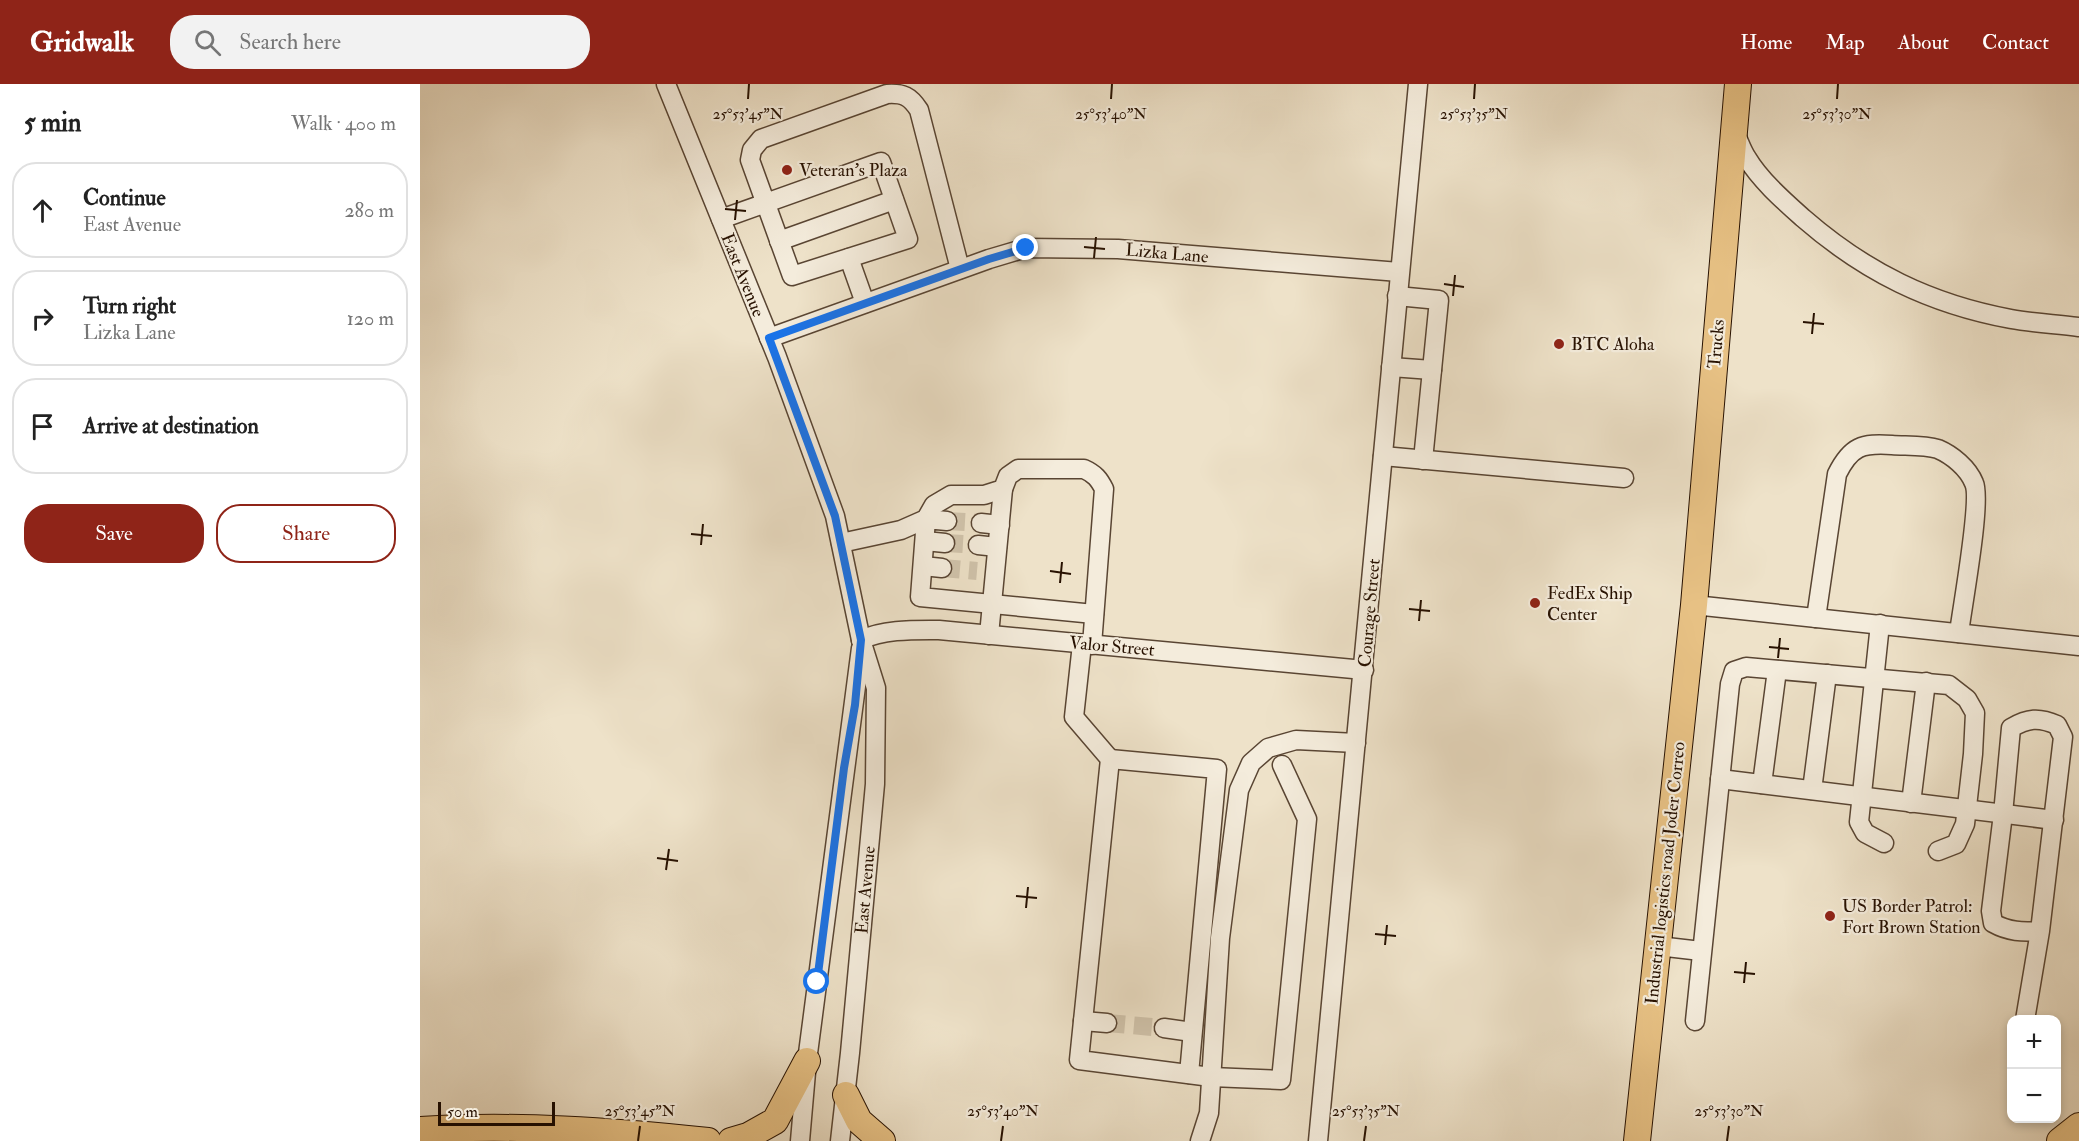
<!DOCTYPE html>
<html lang="en">
<head>
<meta charset="utf-8">
<style>
  body { margin:0; font-family:"IM FELL Double Pica",serif; background:#f2f2f2; color:#222 }
  .controls { position:absolute; right:18px; bottom:18px; display:grid; overflow:hidden; border-radius:12px; box-shadow:0 3px 9px #0003 }
  .controls button { width:54px; height:54px; display:grid; place-items:center; padding:0; border:0; border-bottom:2px solid #e0e0e0; background:#fff; color:#222; font:30px sans-serif }
  .scale { position:absolute; left:18px; bottom:15px; width:117px; box-sizing:border-box; padding-left:6px; border:3px solid #271101; border-top:0; font-size:16px; line-height:21px; white-space:nowrap; color:#271101; -webkit-text-stroke:4px #f4ecdc; paint-order:stroke }
  .stop { position:absolute; width:18px; height:18px; margin:-14px; border:4px solid #1a73e8; border-radius:50%; background:#fff }
  .stop.end { background:#1a73e8; border-color:#fff; box-shadow:0 2px 6px #0008 }
  .list { margin:0; padding:0; list-style:none }
  h2 { display:flex; justify-content:space-between; align-items:center; height:78px; margin:0; padding:0 24px; font-size:26px }
  h2 small { font-size:20px; font-weight:400; color:#767676 }
  .list li { display:grid; grid-template-columns:39px 1fr auto; gap:18px; align-items:center; box-sizing:border-box; height:96px; margin:0 12px 12px; padding:0 12px; border:2px solid #e0e0e0; border-radius:24px }
  .list b { display:block; font-size:22px; white-space:nowrap }
  .list p { margin:0; font-size:20px; white-space:nowrap; color:#767676 }
  .list em { font-size:20px; font-style:normal; color:#767676 }
  .actions { display:flex; gap:12px; padding:18px 24px }
  .actions a { flex:1; padding:14px 0; border:2px solid #8f2418; border-radius:24px; text-align:center; font-size:21px; color:#8f2418 }
  .actions .main { background:#8f2418; color:#fff }
  .icon { flex:none; width:33px; height:33px; fill:none; stroke:currentColor; stroke-width:2; stroke-linecap:round; stroke-linejoin:round }
  .map { position:relative; flex:none; width:1659px; height:1057px; overflow:hidden }
  header { display:flex; align-items:center; gap:36px; box-sizing:border-box; height:84px; padding:0 30px; background:#8f2418; color:#fff }
  header strong { font-size:28px }
  nav { display:flex; gap:33px; margin-inline-start:auto; font-size:21px }
  .search { width:420px; height:54px; background:#f2f2f2; display:flex; align-items:center; gap:15px; box-sizing:border-box; padding:0 21px; border-radius:24px; color:#767676; font-size:22px }
  main { display:flex }
  aside { flex:1; background:#fff }
  .map>svg:first-child { display:block }
  .lines { fill:none; stroke-linecap:round; stroke-linejoin:round }
  .minor-tunnel { stroke:#d0c3ab; stroke-width:18; stroke-dasharray:18 9; stroke-linecap:butt }
  .minor-casing { stroke:#594533; stroke-width:21 }
  .highway-casing { stroke:#271101; stroke-width:28 }
  .minor { stroke:#f4ecdc; stroke-width:18 }
  .highway { stroke:#e7c184; stroke-width:26 }
  .route { stroke:#1a73e8; stroke-width:8 }
  .ticks { fill:none; stroke:#271101; stroke-width:2 }
  .poi-dot { fill:#8f2418; stroke:#f4ecdc; stroke-width:2 }
  .labels { text-anchor:middle; stroke-width:4.5; stroke-linejoin:round; paint-order:stroke }
  .poi-label { font-size:18px; fill:#271101; stroke:#f4ecdc; text-anchor:start }
  .street-label { font-size:18px; fill:#271101; stroke:#f4ecdc }
  .ticks-label { font-size:15px; text-anchor:middle; fill:#271101; stroke:#f4ecdc; stroke-width:4.5; stroke-linejoin:round; paint-order:stroke }
</style>
</head>
<body>
<header>
<strong>Gridwalk</strong>
<div class="search"><svg class="icon" aria-label="search" viewBox="0 0 24 24"><circle cx="10" cy="10" r="6"/><path d="M15 15l6 6"/></svg>Search here</div>
<nav><a>Home</a><a>Map</a><a>About</a><a>Contact</a></nav>
</header>
<main>
<aside>
<h2>5 min<small>Walk · 400 m</small></h2>
<ul class="list">
<li><svg class="icon" aria-label="ahead" viewBox="0 0 24 24"><path d="M12 20V5M6 11l6-6 6 6"/></svg><div><b>Continue</b><p>East Avenue</p></div><em>280 m</em></li>
<li><svg class="icon" aria-label="right" viewBox="0 0 24 24"><path d="M7 20v-9h11M14 6l5 5-5 5"/></svg><div><b>Turn right</b><p>Lizka Lane</p></div><em>120 m</em></li>
<li><svg class="icon" aria-label="arrive" viewBox="0 0 24 24"><path d="M6 21V4h12l-3 4 3 4H6"/></svg><div><b>Arrive at destination</b></div></li>
</ul>
<div class="actions"><a class="main">Save</a><a>Share</a></div>
</aside>
<div class="map">
<svg width="1659" height="1057" viewBox="0 0 1659 1057">
  <rect width="100%" height="100%" fill="#eee2c9"/>
  <filter id="stains"><feTurbulence type="fractalNoise" baseFrequency=".00333" numOctaves="4"/><feColorMatrix values="0 0 0 0 .2 0 0 0 0 .09 0 0 0 0 .02 0 0 0 .5 -.17"/></filter>
  <radialGradient id="worn" r=".72"><stop offset=".6" stop-color="#630" stop-opacity="0"/><stop offset="1" stop-color="#630" stop-opacity=".3"/></radialGradient>
  <g class="lines">
    <g class="minor-tunnel">
      <polyline points="527,437 561,439"/>
      <polyline points="525,459 558,461"/>
      <polyline points="522,484 557,487"/>
      <polyline points="687,939 744,944"/>
    </g>
    <g class="minor-casing">
      <g id="minor">
        <polyline points="246,0 357,273 415,432 441,556 456,604 455,700 430,969 420,1057"/>
        <path d="M 1315,49 C 1319,57 1322,67 1327,74 C 1340,96 1364,117 1383,134 C 1445,188 1510,220 1591,235 C 1613,239 1636,240 1659,243"/>
        <path d="M 301,135 L 461,78 L 488,155 L 372,192 L 330,76 L 332,66 L 341,55 L 467,10 C 483,9 490,12 499,26 L 540,185"/>
        <polyline points="359,157 474,116"/>
        <polyline points="429,174 445,219"/>
        <polyline points="977,212 1019,216 1003,376"/>
        <polyline points="349,254 569,175 606,164 698,165 979,188"/>
        <polyline points="971,283 1012,286"/>
        <polyline points="963,372 1204,394"/>
        <polyline points="527,437 506,435 500,513 674,530"/>
        <polyline points="561,439 580,441"/>
        <polyline points="505,457 525,459"/>
        <path d="M 421,459 L 481,446 L 506,435 L 514,421 L 531,411 L 564,411 L 583,405 L 588,392 L 598,385 L 664,385 C 675,390 679,395 684,405 L 672,561"/>
        <polyline points="558,461 577,463"/>
        <polyline points="503,482 522,484"/>
        <polyline points="1274,521 1659,562"/>
        <path d="M 1396,534 L 1417,390 C 1431,362 1442,359 1472,361 C 1486,362 1505,361 1518,365 C 1532,371 1548,384 1554,399 C 1562,416 1542,524 1539,549"/>
        <polyline points="1460,540 1439,738 1445,749 1464,759"/>
        <polyline points="569,551 583,405"/>
        <path d="M 441,556 C 464,545 494,546 519,546 L 944,586"/>
        <polyline points="662,560 654,633 690,675 659,976 791,993 861,996 887,735 862,681"/>
        <polyline points="690,675 797,685 769,990"/>
        <polyline points="1300,695 1634,736"/>
        <polyline points="1342,700 1357,586"/>
        <polyline points="1392,706 1407,590"/>
        <polyline points="1491,719 1506,598"/>
        <polyline points="1238,862 1281,867"/>
        <path d="M 1605,936 L 1620,847 L 1643,653 L 1637,641 C 1619,633 1608,634 1591,644 L 1583,730 L 1571,827 L 1573,839 C 1589,848 1602,848 1620,847"/>
        <polyline points="663,937 687,939"/>
        <polyline points="1275,937 1310,600 1314,587 1326,583 1529,601 1547,615 1555,629 1553,670 1545,740 1536,760 1518,767"/>
        <polyline points="744,944 772,948"/>
        <polyline points="380,1057 387,977 441,564"/>
        <polyline points="780,1057 789,1029 800,854 819,706 831,679 848,664 876,656 936,659"/>
        <polyline points="898,1057 998,0"/>
      </g>
    </g>
    <g class="highway-casing">
      <g id="highway">
        <polyline points="426,1011 439,1037 462,1057"/>
        <path d="M 0,1046 C 96,1040 192,1047 288,1057"/>
        <polyline points="311,1057 328,1052 355,1037 387,977"/>
        <polyline points="1217,1057 1274,521 1318,0"/>
        <polyline points="1640,1057 1659,1042"/>
      </g>
    </g>
    <use href="#minor" class="minor"/>
    <use href="#highway" class="highway"/>
  </g>
  <g class="lines">
    <polyline class="route" points="397,898 424,684 435,621 441,556 415,432 349,254 569,175 606,164"/>
  </g>
  <path class="ticks" d="M 328,15 L 329,0M 691,15 L 692,0M 1054,15 L 1055,0M 1417,15 L 1418,0M 305,125 L 326,127M 315,136 L 317,116M 664,163 L 685,165M 674,174 L 676,153M 1024,200 L 1044,203M 1033,212 L 1035,191M 1383,238 L 1404,240M 1392,250 L 1394,229M 271,450 L 292,452M 281,461 L 283,440M 630,487 L 651,490M 640,499 L 642,478M 989,525 L 1010,527M 999,537 L 1001,516M 1349,563 L 1369,565M 1358,574 L 1360,554M 237,774 L 258,777M 246,786 L 249,765M 596,812 L 617,814M 606,824 L 608,803M 955,850 L 976,852M 965,861 L 967,841M 1314,888 L 1335,890M 1324,899 L 1326,878M 218,1057 L 220,1042M 581,1057 L 583,1042M 944,1057 L 946,1042M 1307,1057 L 1309,1042"/>
  <g class="poi-dot">
    <circle cx="367" cy="86" r="6"/>
    <circle cx="1139" cy="260" r="6"/>
    <circle cx="1115" cy="519" r="6"/>
    <circle cx="1410" cy="832" r="6"/>
  </g>
  <g class="labels">
    <g class="poi-label">
      <text x="379" y="92">Veteran's Plaza</text>
      <text x="1151" y="266">BTC Aloha</text>
      <text x="1127" y="515">FedEx Ship<tspan x="1127" dy="21">Center</tspan></text>
      <text x="1422" y="828">US Border Patrol:<tspan x="1422" dy="21">Fort Brown Station</tspan></text>
    </g>
    <g class="street-label">
      <text transform="translate(747 169) rotate(5)" y="6">Lizka Lane</text>
      <text transform="translate(323 191) rotate(68)" y="6">East Avenue</text>
      <text transform="translate(1296 260) rotate(-85)" y="6">Trucks</text>
      <text transform="translate(949 529) rotate(-85)" y="6">Courage Street</text>
      <text transform="translate(692 562) rotate(5)" y="6">Valor Street</text>
      <text transform="translate(1245 789) rotate(-84)" y="6">Industrial logistics road Joder Correo</text>
      <text transform="translate(445 806) rotate(-85)" y="6">East Avenue</text>
    </g>
  </g>
  <g class="ticks-label">
    <text x="328" y="35">25°53'45"N</text>
    <text x="691" y="35">25°53'40"N</text>
    <text x="1054" y="35">25°53'35"N</text>
    <text x="1417" y="35">25°53'30"N</text>
    <text x="220" y="1032">25°53'45"N</text>
    <text x="583" y="1032">25°53'40"N</text>
    <text x="946" y="1032">25°53'35"N</text>
    <text x="1309" y="1032">25°53'30"N</text>
  </g>
  <rect width="100%" height="100%" filter="url(#stains)"/>
  <rect width="100%" height="100%" fill="url(#worn)"/>
</svg>
<div class="controls">
<button>+</button>
<button>−</button>
</div>
<div class="scale">50 m</div>
<div class="stop" style="left:397px;top:898px"></div>
<div class="stop end" style="left:606px;top:164px"></div>
</div>
</main>
</body>
</html>
